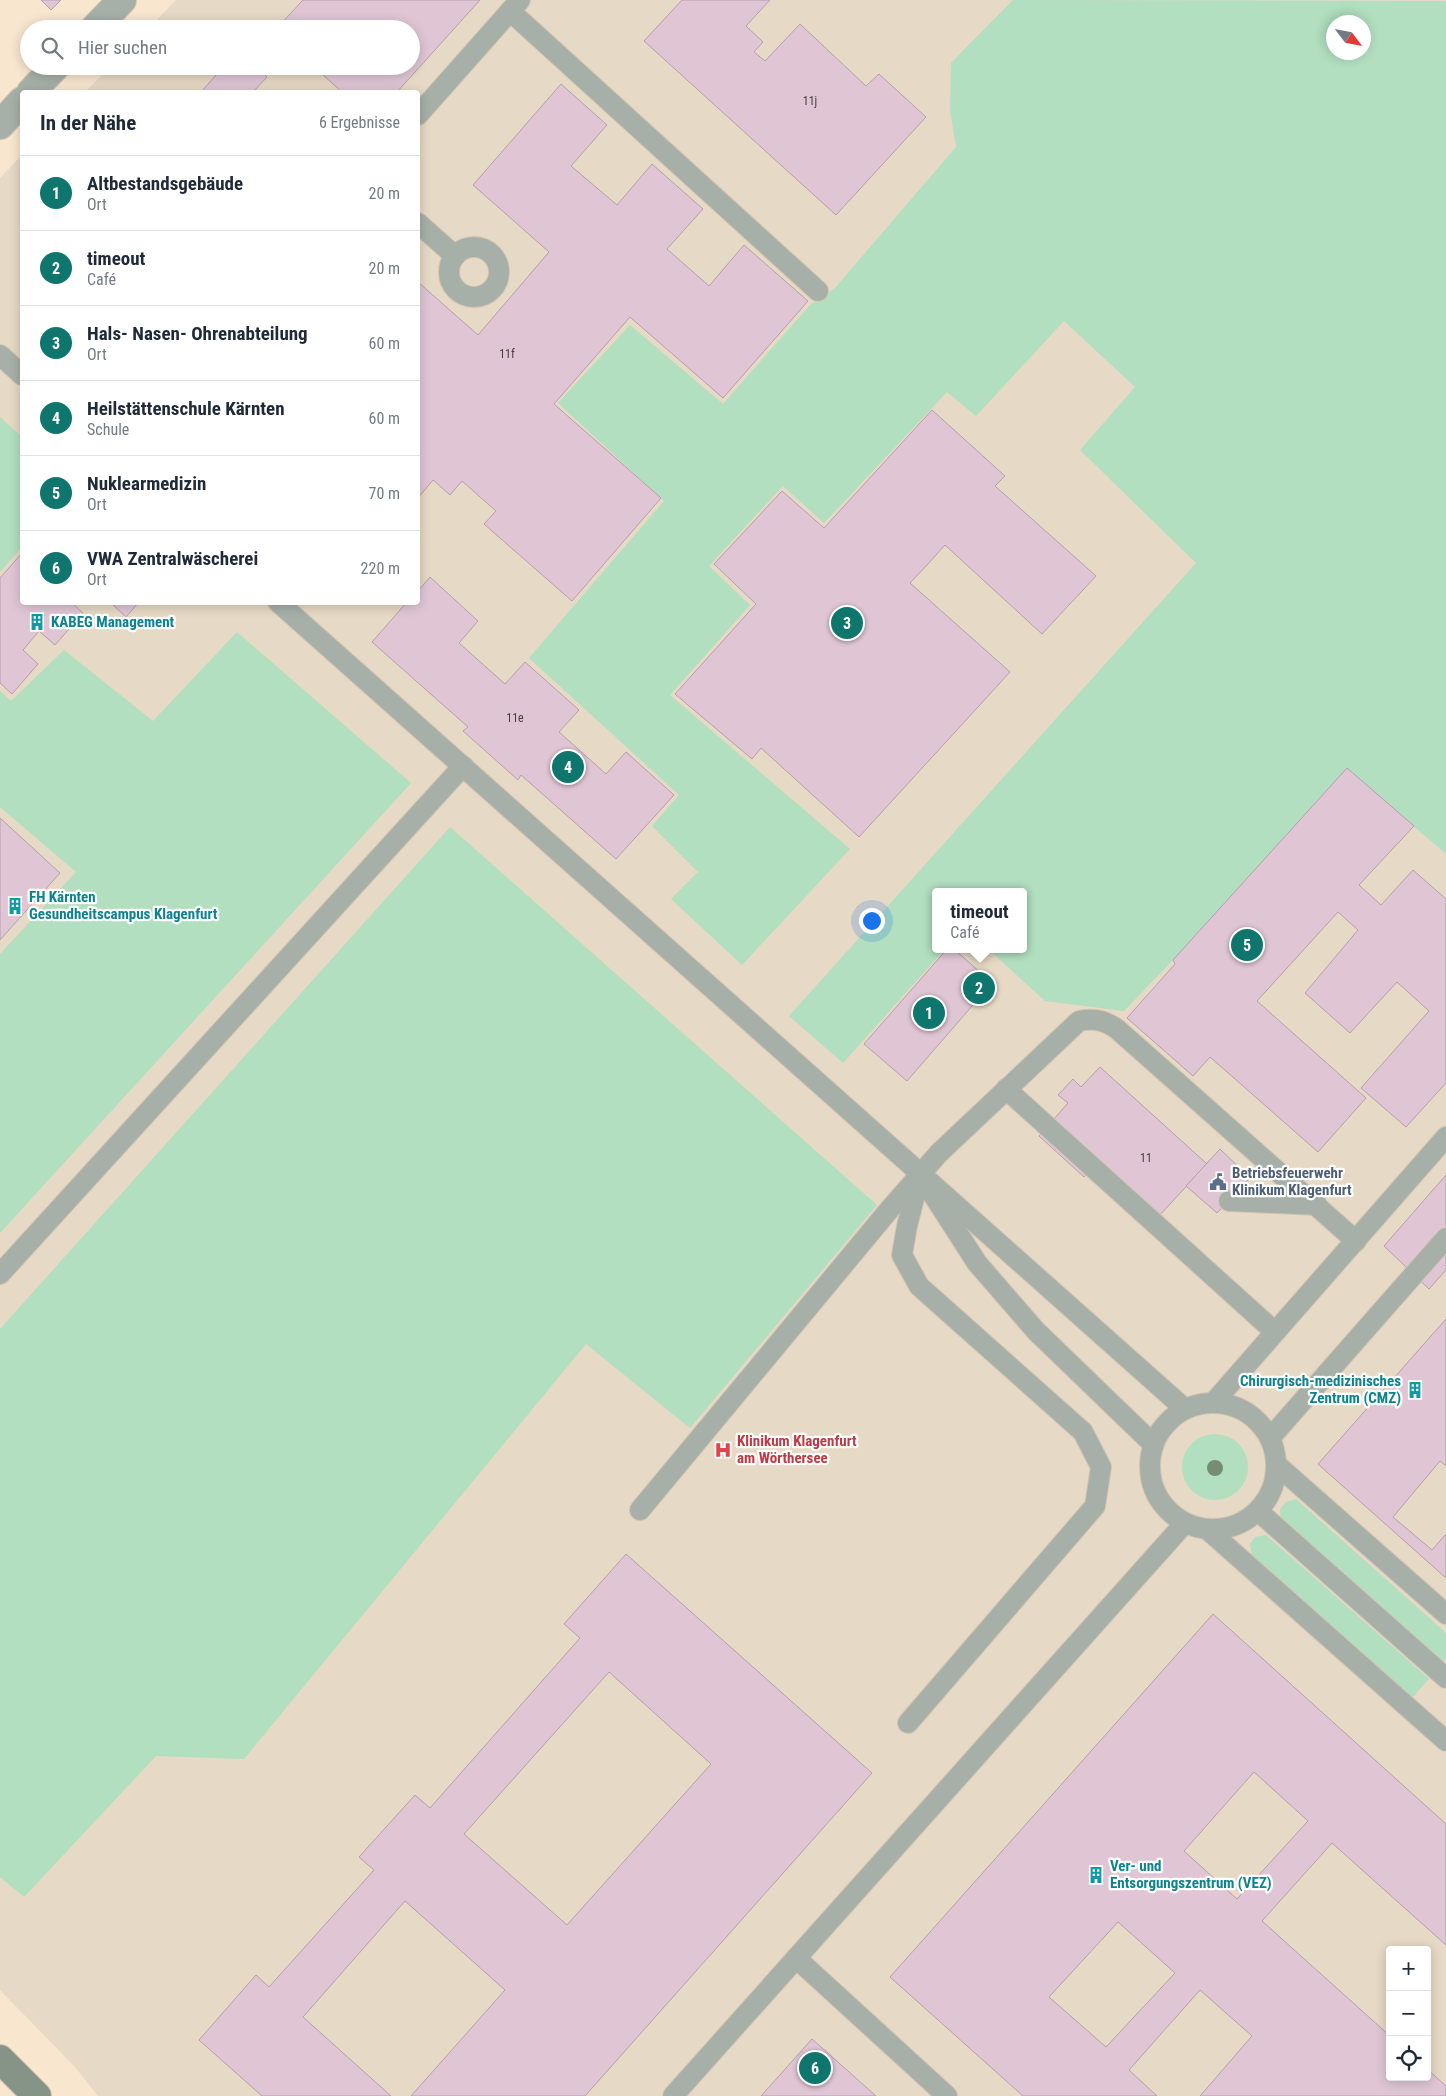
<!DOCTYPE html>
<html lang="de">
<head>
<meta charset="utf-8">
<style>
  body { margin:0; font-family:"Roboto Condensed",sans-serif; background:#f6f6f7; color:#1f2937 }
  .controls { position:absolute; right:15px; bottom:15px; display:grid; overflow:hidden; border-radius:5px; box-shadow:0 2px 12px #0003 }
  .controls button { width:45px; height:45px; display:grid; place-items:center; padding:0; border:0; border-bottom:1px solid #e0e1e3; background:#fff; color:#1f2937; font:25px sans-serif }
  .compass { position:absolute; left:1326px; top:15px; width:45px; height:45px; border-radius:50%; background:#fff; box-shadow:0 2px 12px #0003; rotate:122deg }
  .you { position:absolute; left:871px; top:920px; width:18px; height:18px; margin:-12px; border:4px solid #fff; border-radius:50%; background:#1a73e8; box-shadow:0 0 0 8px #1a73e833 }
  .badge { display:grid; place-items:center; width:32px; height:32px; border-radius:50%; background:#0f766e; color:#fff; font-size:16px; font-weight:700 }
  .pin { position:absolute; translate:-50% -50%; border:2px solid #fff; box-shadow:0 1px 5px #0006 }
  .popup { position:absolute; left:932px; top:888px; width:95px; height:65px; box-sizing:border-box; display:grid; place-content:center; border-radius:5px; background:#fff; filter:drop-shadow(0 1px 4px #0005); font-size:16px; white-space:nowrap; color:#747a83 }
  .popup b { font-size:19px; color:#1f2937 }
  .popup::after { content:''; position:absolute; left:50%; top:100%; margin-left:-10px; border:10px solid transparent; border-top-color:#fff }
  .list { margin:0; padding:0; list-style:none }
  h2 { display:flex; justify-content:space-between; align-items:center; height:65px; margin:0; padding:0 20px; font-size:21px }
  h2 small { font-size:16px; font-weight:400; color:#747a83 }
  .list li { display:grid; grid-template-columns:32px 1fr auto; gap:15px; align-items:center; box-sizing:border-box; height:75px; padding:0 20px; border-top:1px solid #e0e1e3 }
  .list b { display:block; font-size:19px; white-space:nowrap }
  .list p { margin:0; font-size:16px; white-space:nowrap; color:#747a83 }
  .list em { font-size:16px; font-style:normal; color:#747a83 }
  .icon { flex:none; width:28px; height:28px; fill:none; stroke:currentColor; stroke-width:2; stroke-linecap:round; stroke-linejoin:round }
  .map { position:relative; flex:none; width:1446px; height:2096px; overflow:hidden }
  .search { position:absolute; background:#fff; box-shadow:0 2px 12px #0003; left:20px; top:20px; width:400px; height:55px; display:flex; align-items:center; gap:12px; box-sizing:border-box; padding:0 18px; border-radius:28px; color:#747a83; font-size:19px }
  .panel { position:absolute; background:#fff; box-shadow:0 2px 12px #0003; left:20px; top:90px; width:400px; height:515px; border-radius:5px }
  .map>svg:first-child { display:block }
  .medical { fill:#e6d9c5; fill-rule:evenodd }
  .green { fill:#b1dfbf; fill-rule:evenodd }
  .building { fill:#e0c6d5; stroke:#b79ead; fill-rule:evenodd }
  .lines { fill:none; stroke-linecap:round; stroke-linejoin:round }
  .lane-casing { stroke:#d4c4af; stroke-width:22 }
  .street-casing { stroke:#d4c4af; stroke-width:30 }
  .secondary-casing { stroke:#d4c4af; stroke-width:30 }
  .lane { stroke:#a6b0a8; stroke-width:20 }
  .street { stroke:#a6b0a8; stroke-width:28 }
  .secondary { stroke:#869488; stroke-width:28 }
  .tree { fill:#768d72 }
  .labels { text-anchor:middle; stroke-width:4.5; stroke-linejoin:round; paint-order:stroke }
  .number-label { font-size:12px; fill:#493e3d }
  .culture-label { font-size:15px; font-weight:bold; fill:#0d838f; stroke:#fff; text-anchor:start }
  .service-label { font-size:15px; font-weight:bold; fill:#4e5e75; stroke:#fff; text-anchor:start }
  .health-label { font-size:15px; font-weight:bold; fill:#be3a42; stroke:#fff; text-anchor:start }
</style>
</head>
<body>
<div class="map">
<svg width="1446" height="2096" viewBox="0 0 1446 2096">
  <rect width="100%" height="100%" fill="#f8e6cf"/>
  <path class="medical" d="M 176,0 L 1446,0 L 1446,2096 L 98,2096 L 75,2067 L 0,1990 L 0,178 L 22,155 L 22,602 L 418,602 L 418,92 L 85,92 L 111,66 L 411,66 L 411,29 L 148,29 ZM 1334,22 L 1364,22 L 1364,52 L 1334,52 ZM 935,892 L 1023,892 L 1023,949 L 935,949 ZM 1390,1950 L 1427,1950 L 1427,2077 L 1390,2077 Z"/>
  <g class="green">
    <path d="M 1013,0 L 1446,1 L 1446,854 L 1347,769 L 1173,960 L 1124,1011 L 1045,1001 L 988,949 L 1023,949 L 1023,892 L 935,892 L 935,949 L 945,949 L 843,1063 L 789,1016 L 1196,563 L 1080,450 L 1135,387 L 1064,321 L 976,416 L 947,392 L 824,523 L 783,486 L 709,566 L 750,605 L 670,695 L 850,849 L 742,965 L 671,899 L 698,872 L 652,826 L 679,795 L 529,658 L 664,501 L 558,403 L 630,325 L 723,404 L 810,305 L 835,288 L 956,147 L 950,110 L 951,63 ZM 1334,22 L 1364,22 L 1364,52 L 1334,52 Z"/>
    <polygon points="0,417 22,437 22,547 0,572"/>
    <polygon points="237,632 411,783 0,1233 0,954 76,872 0,807 0,691 11,701 64,650 153,721"/>
    <polygon points="450,827 877,1205 690,1428 586,1344 244,1759 156,1756 24,1897 0,1877 0,1329"/>
    <circle cx="1215" cy="1467" r="33"/>
    <polygon points="1296,1499 1446,1633 1446,1658 1442,1663 1281,1520 1280,1509 1286,1502"/>
    <polygon points="1266,1535 1429,1679 1412,1698 1252,1556 1250,1544 1255,1537"/>
  </g>
  <g class="building">
    <polygon points="41,0 61,0 51,10"/>
    <polygon points="303,0 480,0 397,92 342,92 313,66 411,66 411,29 276,29"/>
    <polygon points="682,0 770,0 746,26 763,42 754,52 765,61 800,24 866,86 879,74 926,117 836,215 644,41"/>
    <polygon points="224,66 255,66 267,77 253,92 201,92"/>
    <polygon points="561,84 607,125 571,166 617,205 652,164 703,209 667,249 709,286 744,245 808,301 723,398 630,317 554,404 661,498 572,601 484,524 496,511 462,481 450,495 433,480 418,498 418,282 478,335 549,252 473,185"/>
    <polygon points="932,410 1005,476 995,486 1096,576 1042,634 945,545 928,564 910,583 1010,672 859,837 761,748 752,759 675,694 756,604 714,564 782,491 824,528"/>
    <polygon points="22,553 22,602 71,602 83,613 55,645 39,631 23,650 38,664 12,694 0,683 0,578"/>
    <polygon points="430,577 478,621 459,643 505,684 525,662 579,710 559,732 606,774 626,752 674,795 616,859 521,775 518,780 463,731 468,727 372,642 407,602 418,602 418,591"/>
    <polygon points="110,602 139,602 126,617"/>
    <polygon points="1347,768 1414,826 1359,885 1381,905 1413,870 1446,899 1446,1083 1406,1127 1361,1088 1429,1011 1397,982 1350,1033 1305,993 1358,930 1338,912 1257,1001 1366,1098 1318,1152 1210,1057 1193,1076 1127,1018 1175,964 1173,960"/>
    <polygon points="0,818 60,873 0,940"/>
    <polygon points="947,949 954,949 992,983 907,1081 864,1044"/>
    <polygon points="1100,1067 1207,1164 1159,1216 1098,1161 1084,1177 1039,1136 1068,1103 1058,1095 1073,1079 1081,1087"/>
    <polygon points="1220,1149 1250,1178 1217,1213 1186,1186"/>
    <polygon points="1446,1175 1446,1270 1429,1289 1384,1246"/>
    <polygon points="1446,1319 1446,1466 1440,1461 1393,1517 1432,1550 1446,1534 1446,1578 1318,1464"/>
    <path d="M 626,1554 L 872,1773 L 585,2096 L 411,2096 L 505,1990 L 405,1901 L 303,2017 L 391,2096 L 262,2096 L 199,2040 L 256,1975 L 269,1987 L 374,1870 L 359,1857 L 415,1795 L 430,1808 L 580,1638 L 564,1624 ZM 609,1672 L 711,1764 L 567,1925 L 464,1834 Z"/>
    <path d="M 1213,1614 L 1446,1824 L 1446,1945 L 1332,1843 L 1262,1921 L 1390,2036 L 1390,2077 L 1427,2077 L 1427,2069 L 1446,2086 L 1446,2096 L 1200,2096 L 1252,2036 L 1200,1990 L 1129,2070 L 1157,2096 L 1023,2096 L 890,1977 ZM 1254,1772 L 1308,1821 L 1237,1899 L 1184,1851 ZM 1118,1922 L 1175,1973 L 1106,2047 L 1049,1997 Z"/>
    <polygon points="812,2039 876,2096 761,2096"/>
  </g>
  <g class="lines">
    <g class="lane-casing">
      <g id="lane">
        <polyline points="510,11 818,291"/>
        <polyline points="418,115 520,0"/>
        <polyline points="418,223 455,256"/>
        <circle cx="474" cy="272" r="25"/>
        <polyline points="0,355 22,375"/>
        <polyline points="278,602 1185,1409"/>
        <polyline points="1006,1089 1275,1332"/>
        <polyline points="932,1193 977,1263 1036,1331 1153,1444"/>
        <polyline points="1229,1201 1317,1205"/>
        <polyline points="0,1274 463,766"/>
        <polyline points="1214,1402 1446,1137"/>
        <circle cx="1213" cy="1466" r="63"/>
        <polyline points="1271,1437 1446,1238"/>
        <polyline points="1277,1465 1446,1614"/>
        <path d="M 640,1510 L 889,1210 L 939,1153 L 1079,1021 C 1094,1018 1104,1020 1117,1029 L 1356,1241"/>
        <polyline points="1258,1511 1446,1678"/>
        <polyline points="1208,1530 1446,1741"/>
        <polyline points="908,1723 1095,1506 1101,1467 1083,1432 919,1286 902,1255 907,1226 919,1179"/>
        <polyline points="796,1958 947,2096"/>
        <polyline points="673,2096 1184,1524"/>
      </g>
    </g>
    <g class="street-casing">
      <g id="street">
        <polyline points="94,29 122,0"/>
        <polyline points="31,92 56,66"/>
        <polyline points="0,125 22,101"/>
      </g>
    </g>
    <g class="secondary-casing">
      <polyline id="secondary" points="0,2059 37,2096"/>
    </g>
    <use href="#lane" class="lane"/>
    <use href="#street" class="street"/>
    <use href="#secondary" class="secondary"/>
  </g>
  <circle class="tree" cx="1215" cy="1468" r="8"/>
  <defs>
    <g id="building-bare" transform="scale(1.35)"><path d="M-4-6H4V6H1V3H-1V6H-4ZM-2.5-4.3h1.7v1.8h-1.7ZM.8-4.3h1.7v1.8H.8ZM-2.5-1h1.7V.8h-1.7ZM.8-1h1.7V.8H.8Z" fill="#0f9aa8" stroke="#fff" stroke-width="2.5" paint-order="stroke"/></g>
    <g id="civic-bare" transform="scale(1.35)"><path d="M-.6-6.5H3V-4.5H.6V-3L4-1V1h2V6H-6V1h2V-1L-.6-3ZM-1.2 2.5V6h2.4V2.5Z" fill="#5c6f8a" stroke="#fff" stroke-width="2.5" paint-order="stroke"/></g>
    <g id="hospital-bare" transform="scale(1.35)"><path d="M-5-5h3v3.5h4V-5h3V5h-3V1.5h-4V5h-3Z" fill="#e0444e" stroke="#fff" stroke-width="2.5" paint-order="stroke"/></g>
  </defs>
  <g fill-rule="evenodd">
    <use href="#building-bare" x="37" y="622"/>
    <use href="#building-bare" x="15" y="906"/>
    <use href="#civic-bare" x="1218" y="1182"/>
    <use href="#building-bare" x="1415" y="1390"/>
    <use href="#hospital-bare" x="723" y="1450"/>
    <use href="#building-bare" x="1096" y="1875"/>
  </g>
  <g class="labels">
    <g class="number-label">
      <text x="810" y="105">11j</text>
      <text x="507" y="358">11f</text>
      <text x="515" y="722">11e</text>
      <text x="1146" y="1162">11</text>
    </g>
    <g class="culture-label">
      <text x="51" y="627">KABEG Management</text>
      <text x="29" y="902">FH Kärnten<tspan x="29" dy="17">Gesundheitscampus Klagenfurt</tspan></text>
      <text x="1401" y="1386" text-anchor="end">Chirurgisch-medizinisches<tspan x="1401" dy="17">Zentrum (CMZ)</tspan></text>
      <text x="1110" y="1871">Ver- und<tspan x="1110" dy="17">Entsorgungszentrum (VEZ)</tspan></text>
    </g>
    <g class="service-label">
      <text x="1232" y="1178">Betriebsfeuerwehr<tspan x="1232" dy="17">Klinikum Klagenfurt</tspan></text>
    </g>
    <g class="health-label">
      <text x="737" y="1446">Klinikum Klagenfurt<tspan x="737" dy="17">am Wörthersee</tspan></text>
    </g>
  </g>
</svg>
<div class="controls">
<button>+</button>
<button>−</button>
<button><svg class="icon" aria-label="locate" viewBox="0 0 24 24"><circle cx="12" cy="12" r="6"/><path d="M12 2v4M12 18v4M2 12h4M18 12h4"/></svg></button>
</div>
<svg class="compass" viewBox="-18 -18 36 36"><path d="M0-13l5 13h-10z" fill="#e53935"/><path d="M0 13l5-13h-10z" fill="#747a83"/></svg>
<div class="you"></div>
<div class="pin badge" style="left:929px;top:1013px">1</div>
<div class="pin badge" style="left:979px;top:988px">2</div>
<div class="popup"><b>timeout</b>Café</div>
<div class="pin badge" style="left:847px;top:623px">3</div>
<div class="pin badge" style="left:568px;top:767px">4</div>
<div class="pin badge" style="left:1247px;top:945px">5</div>
<div class="pin badge" style="left:815px;top:2068px">6</div>
<div class="search"><svg class="icon" aria-label="search" viewBox="0 0 24 24"><circle cx="10" cy="10" r="6"/><path d="M15 15l6 6"/></svg>Hier suchen</div>
<section class="panel">
<h2>In der Nähe<small>6 Ergebnisse</small></h2>
<ul class="list">
<li><span class="badge">1</span><div><b>Altbestandsgebäude</b><p>Ort</p></div><em>20 m</em></li>
<li><span class="badge">2</span><div><b>timeout</b><p>Café</p></div><em>20 m</em></li>
<li><span class="badge">3</span><div><b>Hals- Nasen- Ohrenabteilung</b><p>Ort</p></div><em>60 m</em></li>
<li><span class="badge">4</span><div><b>Heilstättenschule Kärnten</b><p>Schule</p></div><em>60 m</em></li>
<li><span class="badge">5</span><div><b>Nuklearmedizin</b><p>Ort</p></div><em>70 m</em></li>
<li><span class="badge">6</span><div><b>VWA Zentralwäscherei</b><p>Ort</p></div><em>220 m</em></li>
</ul>
</section>
</div>
</body>
</html>
